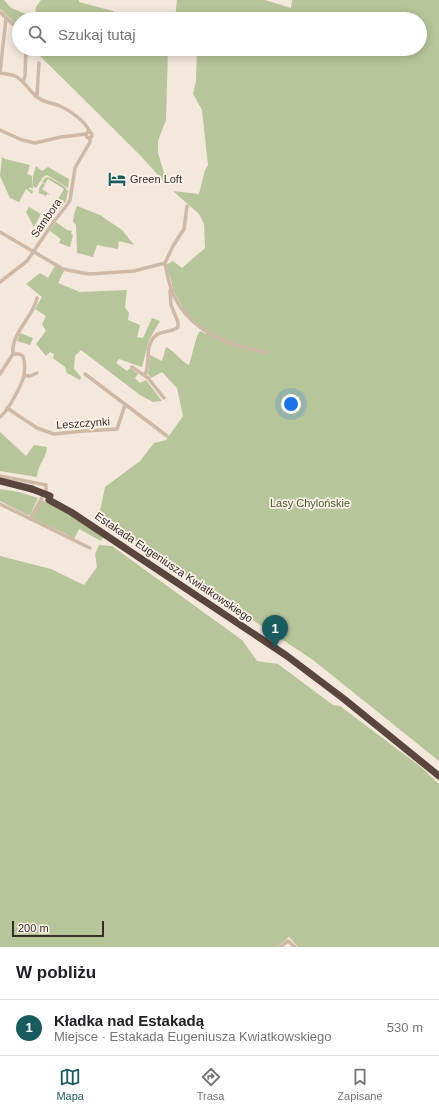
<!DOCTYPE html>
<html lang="pl">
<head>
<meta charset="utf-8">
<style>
  body { margin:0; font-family:Helvetica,sans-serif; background:#f6f6f6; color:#202124 }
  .scale { position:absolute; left:12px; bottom:10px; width:92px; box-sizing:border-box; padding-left:4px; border:2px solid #392d28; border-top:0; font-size:11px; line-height:14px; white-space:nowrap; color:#392d28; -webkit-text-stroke:3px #fbf2e9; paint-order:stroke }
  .you { position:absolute; left:291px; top:404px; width:14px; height:14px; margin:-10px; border:3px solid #fff; border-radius:50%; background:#1a73e8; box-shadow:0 0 0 6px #1a73e833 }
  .badge { display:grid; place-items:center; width:26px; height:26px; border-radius:50%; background:#195c5f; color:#fff; font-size:13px; font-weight:700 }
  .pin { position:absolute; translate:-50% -33px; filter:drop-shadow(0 1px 2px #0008) }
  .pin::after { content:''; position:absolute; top:21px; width:14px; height:12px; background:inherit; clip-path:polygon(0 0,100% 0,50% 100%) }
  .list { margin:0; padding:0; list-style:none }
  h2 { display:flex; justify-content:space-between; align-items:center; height:52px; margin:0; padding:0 16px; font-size:17px }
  h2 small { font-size:13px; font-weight:400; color:#757577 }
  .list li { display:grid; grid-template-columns:26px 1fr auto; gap:12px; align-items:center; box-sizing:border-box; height:56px; padding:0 16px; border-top:1px solid #e0e0e0 }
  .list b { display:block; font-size:15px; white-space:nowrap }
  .list p { margin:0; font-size:13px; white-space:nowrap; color:#757577 }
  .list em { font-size:13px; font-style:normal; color:#757577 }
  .icon { flex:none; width:22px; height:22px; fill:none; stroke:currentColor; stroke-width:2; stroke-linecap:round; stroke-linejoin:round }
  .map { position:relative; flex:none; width:439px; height:947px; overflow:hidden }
  .search { position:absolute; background:#fff; box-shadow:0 2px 10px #0003; left:12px; right:12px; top:12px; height:44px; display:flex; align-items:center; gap:10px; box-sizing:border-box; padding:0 14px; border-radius:22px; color:#757577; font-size:15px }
  .sheet { height:108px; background:#fff }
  nav { display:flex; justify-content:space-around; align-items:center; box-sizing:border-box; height:56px; border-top:1px solid #e0e0e0; background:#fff; font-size:11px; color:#757577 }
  nav a { display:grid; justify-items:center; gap:2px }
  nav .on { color:#195c5f }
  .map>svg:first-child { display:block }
  .green { fill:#b7c59a }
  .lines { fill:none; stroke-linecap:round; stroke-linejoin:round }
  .street { stroke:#ceb8a6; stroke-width:3.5 }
  .highway { stroke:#5b463e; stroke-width:7 }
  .highway-bridge { stroke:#5b463e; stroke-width:7 }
  .labels { text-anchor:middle; stroke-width:3.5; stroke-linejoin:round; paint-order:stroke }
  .poi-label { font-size:11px; fill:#392d28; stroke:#fbf2e9; text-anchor:start }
  .street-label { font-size:11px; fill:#392d28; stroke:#fbf2e9 }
  .park-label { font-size:11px; fill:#495a29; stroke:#fbf2e9 }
</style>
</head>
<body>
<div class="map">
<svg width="439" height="947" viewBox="0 0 439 947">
  <rect width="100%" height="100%" fill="#f4e8dc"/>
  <g class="green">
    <polygon points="0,0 4,0 11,8 32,16 35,16 36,7 41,0 79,0 79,2 113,11 121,19 19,19 19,27 0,9"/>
    <path d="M 177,0 L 265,0 L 291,8 L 292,0 L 439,0 L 439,761 L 313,660 L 180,572 L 123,532 L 100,511 L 105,487 L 140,461 L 154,443 L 166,440 L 183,416 L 177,388 L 162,372 L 151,378 L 148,374 L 150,355 L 162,361 L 166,347 C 175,351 180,361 189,365 L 197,336 L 200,331 L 206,334 L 207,332 L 201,328 L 186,313 L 173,290 L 171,280 L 166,265 L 173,261 L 182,268 L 205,248 L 204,224 L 199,214 L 173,191 L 199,194 L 205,170 L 208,165 L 202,110 L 193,94 L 196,81 L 197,49 L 420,49 L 420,19 L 175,19 Z"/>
    <polygon points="41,49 168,49 166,120 158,141 158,153 168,186 139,154 40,56"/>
    <polygon points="2,157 5,159 30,165 27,174 32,176 33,189 30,187 29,189 33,191 32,194 26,189 19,202 10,198 0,176"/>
    <polygon points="36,166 42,171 48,167 69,179 68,188 47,175 43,177 36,188 33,186 33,176"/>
    <polygon points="48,177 64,186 68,191 66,201 58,211 56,209 57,212 54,215 50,213 64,189 48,179 45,184 42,182 45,178"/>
    <polygon points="42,183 45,185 42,189 51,195 47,194 46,196 39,193 39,189"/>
    <polygon points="77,206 100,215 122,230 134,245 119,241 118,249 97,245 93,257 77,253 76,225 73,222 74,214"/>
    <polygon points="29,207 41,214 34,227 26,212"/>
    <polygon points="56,222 67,230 72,231 71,234 73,235 70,247 59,243 61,239 50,231"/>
    <polygon points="55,266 64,271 58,283 80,292 127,290 125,307 129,313 128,320 140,325 137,337 143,338 152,318 160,321 149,340 142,367 119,359 116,363 127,371 130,368 138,374 135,378 140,383 146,380 162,401 153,402 140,395 81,350 75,356 74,369 81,377 80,380 67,373 65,367 53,358 54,354 50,352 46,356 36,344 46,331 42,324 46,316 35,309 42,297 26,284 40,273 48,278"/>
    <polygon points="20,333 33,338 30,345 17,341"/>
    <path d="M 0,432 L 26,456 L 34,445 L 47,447 C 46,460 38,463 37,477 L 0,471 Z"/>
    <polygon points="0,489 19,492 38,498 30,515 27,515 0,501"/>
    <polygon points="42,500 69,514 103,537 101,541 79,529 74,539 66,534 33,519 33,517"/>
    <polygon points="99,545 112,546 242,640 257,661 278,664 333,705 340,706 421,767 439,784 439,947 298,947 289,937 277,947 0,947 0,556 51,569 84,585 97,567 95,554"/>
  </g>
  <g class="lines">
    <g class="street">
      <polyline points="0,12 19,30"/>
      <polyline points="37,49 37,50"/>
      <path d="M 0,73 C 5,74 10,74 15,76 C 26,81 30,94 40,99 C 46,103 54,103 60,106 C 71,111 85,121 90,132"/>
      <polyline points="0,73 6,18"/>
      <polyline points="23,82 25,76 26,49"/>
      <polyline points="35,96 37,95 39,63"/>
      <polyline points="0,130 22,140 35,143 61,137 86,134"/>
      <circle cx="89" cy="135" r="3"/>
      <path d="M 0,232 L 63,269 L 83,273 L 90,274 L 134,271 L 165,263 C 167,274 169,286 174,296 C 191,332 229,346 265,352"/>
      <polyline points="165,263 173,246 184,229 187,206"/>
      <polyline points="0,282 27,261 55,220 67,205 70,200 75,168 90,142 90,137"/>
      <path d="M 13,354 C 11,332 33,318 37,298"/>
      <polyline points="132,367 148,378 164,398"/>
      <path d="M 0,374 L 13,354 L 19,354 L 23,356 C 25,362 25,369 24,375 C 22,385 8,411 0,417"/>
      <polyline points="85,374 167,436"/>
      <path d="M 145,375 C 151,363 144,346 155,336 C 161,330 172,333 178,327 L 178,322 L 171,305 L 170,291"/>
      <polyline points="24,376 30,376 37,373"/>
      <polyline points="7,408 37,428 54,434 84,431 117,429 125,405"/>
      <polyline points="0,476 46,485 46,490 30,519"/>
      <polyline points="0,504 90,548"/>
      <polyline points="280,947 288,941 295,947"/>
    </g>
    <g class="highway">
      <polyline points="0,481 32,489"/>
      <polyline points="49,500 71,512 287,656 344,699 439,776"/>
    </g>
    <polyline class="highway-bridge" points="32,489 50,496"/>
  </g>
  <defs>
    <g id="hotel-bare" transform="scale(1.38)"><path d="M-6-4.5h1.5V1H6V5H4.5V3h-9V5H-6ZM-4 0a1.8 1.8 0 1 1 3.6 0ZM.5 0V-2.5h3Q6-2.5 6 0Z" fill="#195c5f" stroke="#fbf2e9" stroke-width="2.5" paint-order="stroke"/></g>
  </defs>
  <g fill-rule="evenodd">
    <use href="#hotel-bare" x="117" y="179"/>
  </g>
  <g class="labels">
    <g class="poi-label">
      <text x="130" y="183">Green Loft</text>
    </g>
    <g class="street-label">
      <text transform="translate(46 218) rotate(-55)" y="4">Sambora</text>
      <text transform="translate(83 423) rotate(-4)" y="4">Leszczynki</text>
      <text transform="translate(174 567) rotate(34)" y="4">Estakada Eugeniusza Kwiatkowskiego</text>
    </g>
    <g class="park-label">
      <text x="310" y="507">Lasy Chylońskie</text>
    </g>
  </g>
</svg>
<div class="scale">200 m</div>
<div class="you"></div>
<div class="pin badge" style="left:275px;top:648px">1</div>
<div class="search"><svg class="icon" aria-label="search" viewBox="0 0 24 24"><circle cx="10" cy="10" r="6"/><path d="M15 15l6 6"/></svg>Szukaj tutaj</div>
</div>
<section class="sheet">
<h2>W pobliżu<small></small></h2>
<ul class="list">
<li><span class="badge">1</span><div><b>Kładka nad Estakadą</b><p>Miejsce · Estakada Eugeniusza Kwiatkowskiego</p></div><em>530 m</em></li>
</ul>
</section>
<nav>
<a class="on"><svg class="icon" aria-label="map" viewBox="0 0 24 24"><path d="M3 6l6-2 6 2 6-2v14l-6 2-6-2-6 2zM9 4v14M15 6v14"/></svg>Mapa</a>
<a><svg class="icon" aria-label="directions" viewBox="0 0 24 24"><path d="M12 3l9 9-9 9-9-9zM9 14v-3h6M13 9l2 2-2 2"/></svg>Trasa</a>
<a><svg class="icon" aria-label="saved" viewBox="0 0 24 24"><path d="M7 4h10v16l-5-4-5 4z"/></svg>Zapisane</a>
</nav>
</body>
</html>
